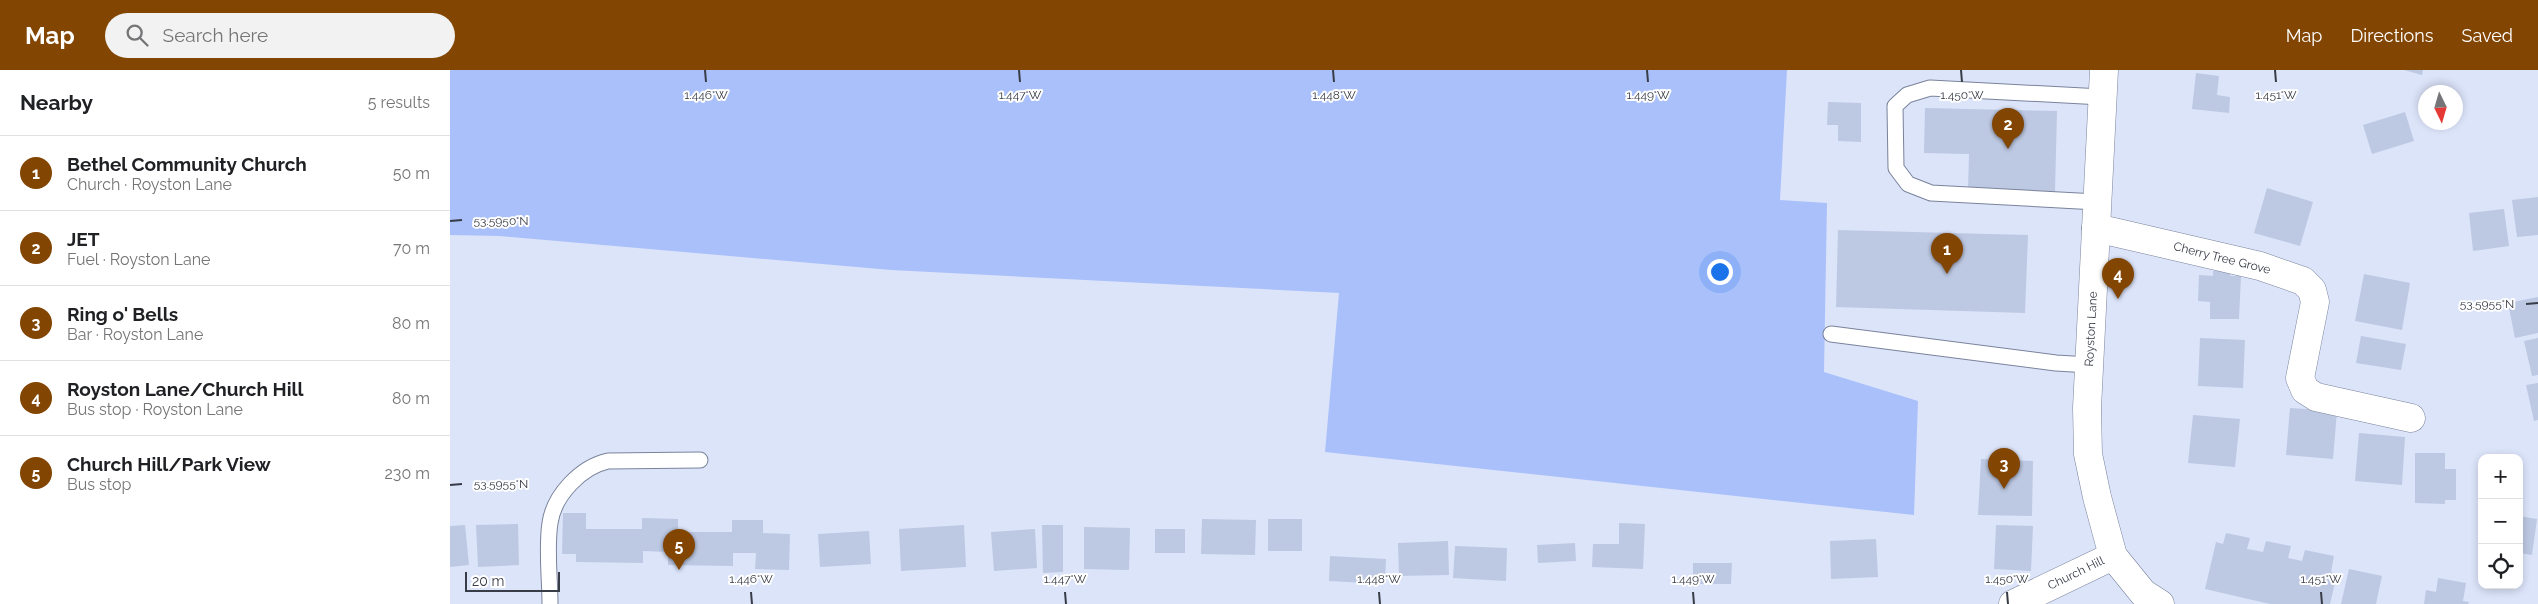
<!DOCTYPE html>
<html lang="en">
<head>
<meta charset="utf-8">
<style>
  body { margin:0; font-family:Raleway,sans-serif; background:#f2f2f2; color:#202124 }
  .controls { position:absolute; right:15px; bottom:15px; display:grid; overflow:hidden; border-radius:10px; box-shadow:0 2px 8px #0003 }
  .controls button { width:45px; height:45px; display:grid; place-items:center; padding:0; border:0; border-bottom:1px solid #e0e0e0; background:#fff; color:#202124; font:25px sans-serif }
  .compass { position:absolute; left:1968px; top:15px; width:45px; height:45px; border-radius:50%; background:#fff; box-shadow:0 2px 8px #0003; rotate:175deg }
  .scale { position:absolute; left:15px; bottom:12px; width:95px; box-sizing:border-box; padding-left:5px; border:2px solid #383c47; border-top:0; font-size:14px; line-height:18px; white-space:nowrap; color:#383c47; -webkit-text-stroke:4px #fff; paint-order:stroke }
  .you { position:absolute; left:1269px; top:201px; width:18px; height:18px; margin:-12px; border:4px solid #fff; border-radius:50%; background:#1a73e8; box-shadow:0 0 0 8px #1a73e833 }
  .badge { display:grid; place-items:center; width:32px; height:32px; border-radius:50%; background:#824502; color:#fff; font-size:16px; font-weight:700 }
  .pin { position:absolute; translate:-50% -41px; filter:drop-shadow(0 1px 2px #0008) }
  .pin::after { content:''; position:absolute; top:26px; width:18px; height:15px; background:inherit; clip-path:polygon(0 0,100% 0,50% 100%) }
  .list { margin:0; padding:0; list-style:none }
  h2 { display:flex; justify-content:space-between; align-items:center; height:65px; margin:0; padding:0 20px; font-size:21px }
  h2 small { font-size:16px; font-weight:400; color:#757577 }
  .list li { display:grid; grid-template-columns:32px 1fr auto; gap:15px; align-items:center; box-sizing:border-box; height:75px; padding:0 20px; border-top:1px solid #e0e0e0 }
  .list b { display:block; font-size:19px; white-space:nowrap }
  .list p { margin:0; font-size:16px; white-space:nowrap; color:#757577 }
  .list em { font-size:16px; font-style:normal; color:#757577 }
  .icon { flex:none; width:28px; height:28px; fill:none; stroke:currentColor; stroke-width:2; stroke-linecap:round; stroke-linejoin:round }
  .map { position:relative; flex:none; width:2088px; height:534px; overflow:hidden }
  header { display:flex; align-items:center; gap:30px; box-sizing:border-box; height:70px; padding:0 25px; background:#824502; color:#fff }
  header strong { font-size:24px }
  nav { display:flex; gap:28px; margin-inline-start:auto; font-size:18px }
  .search { width:350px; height:45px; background:#f2f2f2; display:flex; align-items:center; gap:12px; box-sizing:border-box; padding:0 18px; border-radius:28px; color:#757577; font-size:19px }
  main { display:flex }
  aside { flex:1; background:#fff }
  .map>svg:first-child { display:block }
  .green { fill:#aac0fa }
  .building { fill:#bdc8e2 }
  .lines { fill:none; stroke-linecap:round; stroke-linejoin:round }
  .service-casing { stroke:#79839b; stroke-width:17 }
  .minor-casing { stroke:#79839b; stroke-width:29 }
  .secondary-casing { stroke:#79839b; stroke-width:29 }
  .service { stroke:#fff; stroke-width:15 }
  .minor { stroke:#fff; stroke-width:28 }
  .secondary { stroke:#fff; stroke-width:28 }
  .ticks { fill:none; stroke:#383c47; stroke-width:2 }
  .labels { text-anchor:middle; stroke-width:4; stroke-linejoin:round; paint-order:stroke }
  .street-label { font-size:12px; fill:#383c47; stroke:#fff }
  .ticks-label { font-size:12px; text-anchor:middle; fill:#383c47; stroke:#fff; stroke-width:4; stroke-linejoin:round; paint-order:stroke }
</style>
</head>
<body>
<header>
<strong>Map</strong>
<div class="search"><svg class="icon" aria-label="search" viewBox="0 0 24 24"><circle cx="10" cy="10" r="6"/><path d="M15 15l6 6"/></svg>Search here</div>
<nav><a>Map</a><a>Directions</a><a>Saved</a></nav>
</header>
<main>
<aside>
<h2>Nearby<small>5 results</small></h2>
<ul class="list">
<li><span class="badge">1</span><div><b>Bethel Community Church</b><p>Church · Royston Lane</p></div><em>50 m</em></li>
<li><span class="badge">2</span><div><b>JET</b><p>Fuel · Royston Lane</p></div><em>70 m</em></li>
<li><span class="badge">3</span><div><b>Ring o' Bells</b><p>Bar · Royston Lane</p></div><em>80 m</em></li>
<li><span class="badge">4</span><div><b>Royston Lane/Church Hill</b><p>Bus stop · Royston Lane</p></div><em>80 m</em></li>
<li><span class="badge">5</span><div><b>Church Hill/Park View</b><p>Bus stop</p></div><em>230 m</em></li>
</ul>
</aside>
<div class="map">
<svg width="2088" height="534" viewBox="0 0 2088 534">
  <rect width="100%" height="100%" fill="#dce4fa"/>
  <polygon class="green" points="0,0 1337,0 1330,130 1377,133 1374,302 1468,331 1464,445 875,382 889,223 441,200 49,166 0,165"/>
  <g class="building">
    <polygon points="1954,0 1973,0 1972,5"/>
    <polygon points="1746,3 1769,6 1767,25 1780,27 1779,43 1742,39"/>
    <polygon points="1378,32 1411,33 1411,72 1388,71 1388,55 1377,55"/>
    <polygon points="1475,38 1607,41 1605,122 1518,119 1519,84 1474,83"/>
    <polygon points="1955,42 1964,71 1922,84 1913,55"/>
    <polygon points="1817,118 1863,132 1850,176 1804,163"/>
    <polygon points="2088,127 2088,165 2067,167 2062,130"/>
    <polygon points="2054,139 2059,176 2023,181 2019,143"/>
    <polygon points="1388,160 1578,165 1575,243 1386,237"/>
    <polygon points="1763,201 1781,201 1780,206 1791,206 1789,249 1760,249 1760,232 1748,231 1749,205 1763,206"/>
    <polygon points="1914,204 1960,213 1952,260 1905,251"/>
    <polygon points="2088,227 2088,263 2065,268 2058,233"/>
    <polygon points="1911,266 1956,274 1951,300 1906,293"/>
    <polygon points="1750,268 1795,270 1793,318 1748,316"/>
    <polygon points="2088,268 2088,305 2082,306 2074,271"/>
    <polygon points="2088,313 2088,350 2084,351 2076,315"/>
    <polygon points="1840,338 1887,341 1883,389 1836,385"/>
    <polygon points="1743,345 1790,349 1785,397 1738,393"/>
    <polygon points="1909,363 1955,367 1952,415 1905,411"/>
    <polygon points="1965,383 1995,383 1995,399 2006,399 2006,430 1995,430 1995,434 1965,433"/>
    <polygon points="1531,389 1583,391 1582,446 1528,445"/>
    <polygon points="113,443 136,443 136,459 192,459 192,448 228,449 228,462 282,462 282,450 313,450 313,463 340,464 339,500 305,499 306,483 283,483 283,496 218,495 218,482 193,481 193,493 126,492 126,484 112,484"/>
    <polygon points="2069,446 2087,449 2082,485 2069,483"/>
    <polygon points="752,449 806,450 805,485 751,484"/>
    <rect x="818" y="449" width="34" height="32"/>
    <polygon points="1169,453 1195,454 1193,499 1142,497 1143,474 1169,474"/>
    <polygon points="68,454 69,495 28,497 26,455"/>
    <polygon points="15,455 19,495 0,497 0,456"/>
    <polygon points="514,455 516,497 451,501 449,459"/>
    <polygon points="592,455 613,455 613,502 593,503"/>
    <polygon points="1546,455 1583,456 1581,501 1544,499"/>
    <polygon points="634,457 680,458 679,500 634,499"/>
    <polygon points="585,459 587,498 544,501 541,462"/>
    <rect x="705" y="459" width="30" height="24"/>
    <polygon points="419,461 421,494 370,497 368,464"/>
    <polygon points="1776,463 1800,468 1797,479 1803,480 1813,482 1816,471 1841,476 1838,488 1852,491 1855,480 1884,486 1881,502 1887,504 1880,534 1820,534 1755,519 1766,472 1773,474"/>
    <polygon points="1426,469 1428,507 1381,509 1380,471"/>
    <polygon points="998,471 999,505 949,506 948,473"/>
    <polygon points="1125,473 1126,491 1088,493 1087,475"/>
    <polygon points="1005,476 1057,478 1056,511 1003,508"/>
    <polygon points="880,486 936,489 935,514 879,511"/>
    <polygon points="1243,493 1282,493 1281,514 1243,514"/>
    <polygon points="1899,499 1932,506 1926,534 1891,534"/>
    <polygon points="1988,508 2016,513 2013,531 2019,532 2018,534 1974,534 1976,520 1986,522"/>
  </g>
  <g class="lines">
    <g class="service-casing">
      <g id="service">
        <polyline points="1647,132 1481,123 1458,114 1446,98 1445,36 1457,25 1480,18 1652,27"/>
        <polyline points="1381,264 1606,293 1639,295"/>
        <path d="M 100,534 C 100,508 96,479 100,453 C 104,425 131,397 158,391 L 250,390"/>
      </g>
    </g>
    <g class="minor-casing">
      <g id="minor">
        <polyline points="1646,158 1810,196 1853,211 1862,220 1865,232 1850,308 1855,320 1866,327 1961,348"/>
        <polyline points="1563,534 1663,486"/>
      </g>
    </g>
    <g class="secondary-casing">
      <polyline id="secondary" points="1654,0 1637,338 1638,384 1647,427 1663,486 1693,523 1710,534"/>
    </g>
    <use href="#service" class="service"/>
    <use href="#minor" class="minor"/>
    <use href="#secondary" class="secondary"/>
  </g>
  <path class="ticks" d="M 255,0 L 256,12M 569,0 L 570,12M 883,0 L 884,12M 1197,0 L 1198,12M 1511,0 L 1512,12M 1825,0 L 1826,12M 0,151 L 12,150M 2076,234 L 2088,233M 0,415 L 12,414M 301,522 L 302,534M 615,522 L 616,534M 929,522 L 930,534M 1243,522 L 1244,534M 1557,522 L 1558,534M 1871,522 L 1872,534"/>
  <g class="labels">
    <g class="street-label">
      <text transform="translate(1772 188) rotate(14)" y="4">Cherry Tree Grove</text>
      <text transform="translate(1641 259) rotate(-87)" y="4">Royston Lane</text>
      <text transform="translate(1626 503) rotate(-26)" y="4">Church Hill</text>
    </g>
  </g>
  <g class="ticks-label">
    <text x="256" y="29">1.446°W</text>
    <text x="570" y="29">1.447°W</text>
    <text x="884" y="29">1.448°W</text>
    <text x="1198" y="29">1.449°W</text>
    <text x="1512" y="29">1.450°W</text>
    <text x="1826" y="29">1.451°W</text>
    <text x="51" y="155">53.5950°N</text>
    <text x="2037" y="238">53.5955°N</text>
    <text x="51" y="418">53.5955°N</text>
    <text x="301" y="513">1.446°W</text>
    <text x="615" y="513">1.447°W</text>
    <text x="929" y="513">1.448°W</text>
    <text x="1243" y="513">1.449°W</text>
    <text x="1557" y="513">1.450°W</text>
    <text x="1871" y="513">1.451°W</text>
  </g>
</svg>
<div class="controls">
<button>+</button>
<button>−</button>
<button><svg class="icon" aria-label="locate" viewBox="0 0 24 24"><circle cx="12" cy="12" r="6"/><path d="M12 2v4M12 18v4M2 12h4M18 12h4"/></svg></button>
</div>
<svg class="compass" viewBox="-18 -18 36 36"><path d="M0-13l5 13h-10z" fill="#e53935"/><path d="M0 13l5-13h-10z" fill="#757577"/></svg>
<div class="scale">20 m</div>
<div class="you"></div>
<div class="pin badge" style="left:1497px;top:204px">1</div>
<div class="pin badge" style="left:1558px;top:79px">2</div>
<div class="pin badge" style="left:1554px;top:419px">3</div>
<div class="pin badge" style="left:1668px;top:229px">4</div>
<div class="pin badge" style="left:229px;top:500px">5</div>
</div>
</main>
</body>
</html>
